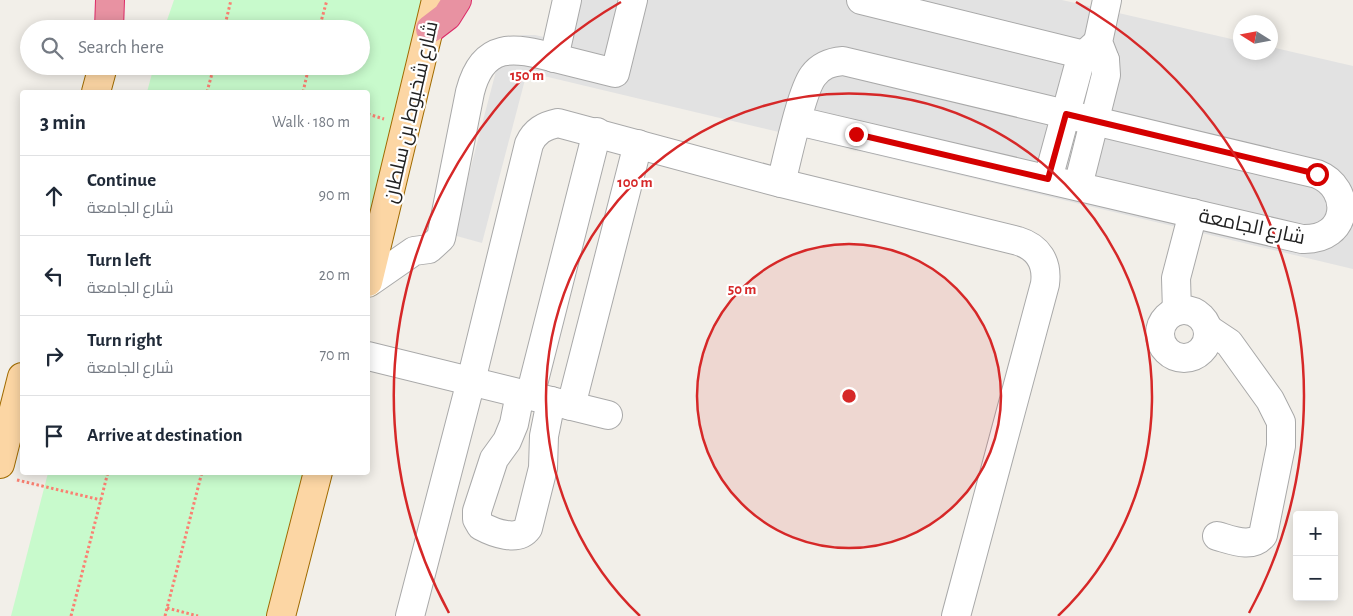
<!DOCTYPE html>
<html lang="en">
<head>
<meta charset="utf-8">
<style>
  body { margin:0; font-family:"Alegreya Sans",Cairo,sans-serif; background:#f6f6f7; color:#1f2937 }
  .controls { position:absolute; right:15px; bottom:15px; display:grid; overflow:hidden; border-radius:5px; box-shadow:0 2px 12px #0003 }
  .controls button { width:45px; height:45px; display:grid; place-items:center; padding:0; border:0; border-bottom:1px solid #e0e1e3; background:#fff; color:#1f2937; font:25px sans-serif }
  .compass { position:absolute; left:1233px; top:15px; width:45px; height:45px; border-radius:50%; background:#fff; box-shadow:0 2px 12px #0003; rotate:281deg }
  .stop { position:absolute; width:15px; height:15px; margin:-11px; border:4px solid #d40000; border-radius:50%; background:#fff }
  .stop.end { background:#d40000; border-color:#fff; box-shadow:0 1px 5px #0008 }
  .list { margin:0; padding:0; list-style:none }
  h2 { display:flex; justify-content:space-between; align-items:center; height:65px; margin:0; padding:0 20px; font-size:21px }
  h2 small { font-size:16px; font-weight:400; color:#747a83 }
  .list li { display:grid; grid-template-columns:32px 1fr auto; gap:15px; align-items:center; box-sizing:border-box; height:80px; padding:0 20px; border-top:1px solid #e0e1e3 }
  .list b { display:block; font-size:19px; white-space:nowrap }
  .list p { margin:0; font-size:16px; white-space:nowrap; color:#747a83 }
  .list em { font-size:16px; font-style:normal; color:#747a83 }
  .icon { flex:none; width:28px; height:28px; fill:none; stroke:currentColor; stroke-width:2; stroke-linecap:round; stroke-linejoin:round }
  .map { position:relative; flex:none; width:1353px; height:616px; overflow:hidden }
  .search { position:absolute; background:#fff; box-shadow:0 2px 12px #0003; left:20px; top:20px; width:350px; height:55px; display:flex; align-items:center; gap:12px; box-sizing:border-box; padding:0 18px; border-radius:28px; color:#747a83; font-size:19px }
  .panel { position:absolute; background:#fff; box-shadow:0 2px 12px #0003; left:20px; top:90px; width:350px; height:385px; border-radius:5px }
  .map>svg:first-child { display:block }
  .park { fill:#c8facc }
  .parking { fill:#e2e2e2 }
  .lines { fill:none; stroke-linecap:round; stroke-linejoin:round }
  .minor-casing { stroke:#a9a9a9; stroke-width:30 }
  .major-casing { stroke:#a06b00; stroke-width:30 }
  .highway-casing { stroke:#dc2a67; stroke-width:30 }
  .path { stroke:#fa8072; stroke-width:3; stroke-dasharray:2.5 2.5; stroke-linecap:butt }
  .minor { stroke:#fff; stroke-width:28 }
  .major { stroke:#fcd6a4; stroke-width:28 }
  .highway { stroke:#e892a2; stroke-width:28 }
  .route { stroke:#d40000; stroke-width:6 }
  .ring { fill:none; stroke:#d62828; stroke-width:2.5 }
  .labels { text-anchor:middle; stroke-width:4.5; stroke-linejoin:round; paint-order:stroke }
  .street-label { font-size:20px; fill:#222; stroke:#fff }
  .centre { fill:#d62828; stroke:#fff; stroke-width:2.5 }
  .ring-label { font-size:15px; text-anchor:middle; font-weight:bold; fill:#d62828; stroke:#fff; stroke-width:4.5; stroke-linejoin:round; paint-order:stroke }
</style>
</head>
<body>
<div class="map">
<svg width="1353" height="616" viewBox="0 0 1353 616">
  <rect width="100%" height="100%" fill="#f2efe9"/>
  <g class="park">
    <polygon points="174,0 435,0 368,259 368,92 147,92 154,66 361,66 361,29 164,29"/>
    <polygon points="48,473 311,473 273,616 11,616"/>
  </g>
  <polygon class="parking" points="562,0 1062,0 1240,41 1240,52 1270,52 1271,47 1353,66 1353,269 527,72 482,243 453,235 501,52 510,39 523,35 535,35 552,39"/>
  <g class="lines">
    <g class="minor-casing">
      <g id="minor">
        <polyline points="861,0 1105,60"/>
        <polyline points="554,58 567,0"/>
        <polyline points="1048,179 1079,65 1084,55 1097,43"/>
        <path d="M 781,183 C 787,160 801,92 813,76 C 821,65 831,62 843,61 L 1317,174 C 1353,188 1350,241 1302,239 L 798,121"/>
        <polyline points="1078,186 1106,75 1105,60 1098,42 1107,0"/>
        <path d="M 368,283 L 414,251 L 429,249 L 441,238 L 470,92 C 483,41 514,47 555,58 C 575,63 595,68 615,73 L 633,0"/>
        <circle cx="1184" cy="334" r="24"/>
        <polyline points="1177,311 1176,278 1193,213"/>
        <path d="M 1208,329 L 1229,343 L 1270,400 L 1281,422 L 1281,446 L 1263,535 C 1252,549 1232,540 1217,536"/>
        <polyline points="368,356 608,415"/>
        <path d="M 520,394 L 514,424 L 507,441 L 494,459 L 477,511 L 477,519 L 481,526 C 494,533 518,542 528,528 L 543,468 L 544,436 L 551,401"/>
        <polyline points="530,396 597,132"/>
        <polyline points="571,406 638,144"/>
        <path d="M 410,616 L 471,381 L 529,144 C 535,131 544,126 558,123 L 781,183 L 1018,241 C 1038,247 1048,262 1045,284 L 956,616"/>
      </g>
    </g>
    <g class="major-casing">
      <g id="major">
        <polyline points="96,92 103,66"/>
        <polyline points="368,282 436,0"/>
        <polyline points="0,464 22,377"/>
        <polyline points="281,616 318,472"/>
      </g>
    </g>
    <g class="highway-casing">
      <g id="highway">
        <polyline points="109,29 110,0"/>
        <polyline points="430,29 447,16 457,0"/>
      </g>
    </g>
    <g class="path">
      <polyline points="224,29 231,0"/>
      <polyline points="319,29 327,0"/>
      <polyline points="207,92 214,66"/>
      <polyline points="303,92 309,66"/>
      <polyline points="368,114 384,119"/>
      <polyline points="17,480 101,500"/>
      <polyline points="167,608 198,616"/>
      <polyline points="71,616 108,472"/>
      <polyline points="165,616 202,472"/>
    </g>
    <use href="#minor" class="minor"/>
    <use href="#major" class="major"/>
    <use href="#highway" class="highway"/>
  </g>
  <g class="lines">
    <polyline class="route" points="856,134 1048,179 1066,114 1317,174"/>
  </g>
  <circle cx="849" cy="396" r="152" fill="#d62828" fill-opacity=".12"/>
  <g class="ring">
    <circle cx="849" cy="396" r="152"/>
    <path d="M640 616A303 303 0 1 1 1058 616"/>
    <path d="M449 613A455 455 0 0 1 621 2M1076 2A455 455 0 0 1 1249 613"/>
  </g>
  <g class="labels">
    <g class="street-label">
      <text transform="translate(410 112) rotate(-77)" y="7">شارع شخبوط بن سلطان</text>
      <text transform="translate(1252 226) rotate(12)" y="7">شارع الجامعة</text>
    </g>
  </g>
  <circle cx="849" cy="396" r="8" class="centre"/>
  <g class="ring-label">
    <text x="527" y="80">150 m</text>
    <text x="635" y="187">100 m</text>
    <text x="742" y="294">50 m</text>
  </g>
</svg>
<div class="controls">
<button>+</button>
<button>−</button>
</div>
<svg class="compass" viewBox="-18 -18 36 36"><path d="M0-13l5 13h-10z" fill="#e53935"/><path d="M0 13l5-13h-10z" fill="#747a83"/></svg>
<div class="stop" style="left:1317px;top:174px"></div>
<div class="stop end" style="left:856px;top:134px"></div>
<div class="search"><svg class="icon" aria-label="search" viewBox="0 0 24 24"><circle cx="10" cy="10" r="6"/><path d="M15 15l6 6"/></svg>Search here</div>
<section class="panel">
<h2>3 min<small>Walk · 180 m</small></h2>
<ul class="list">
<li><svg class="icon" aria-label="ahead" viewBox="0 0 24 24"><path d="M12 20V5M6 11l6-6 6 6"/></svg><div><b>Continue</b><p>شارع الجامعة</p></div><em>90 m</em></li>
<li><svg class="icon" aria-label="left" viewBox="0 0 24 24"><path d="M17 20v-9H6M10 6l-5 5 5 5"/></svg><div><b>Turn left</b><p>شارع الجامعة</p></div><em>20 m</em></li>
<li><svg class="icon" aria-label="right" viewBox="0 0 24 24"><path d="M7 20v-9h11M14 6l5 5-5 5"/></svg><div><b>Turn right</b><p>شارع الجامعة</p></div><em>70 m</em></li>
<li><svg class="icon" aria-label="arrive" viewBox="0 0 24 24"><path d="M6 21V4h12l-3 4 3 4H6"/></svg><div><b>Arrive at destination</b></div></li>
</ul>
</section>
</div>
</body>
</html>
